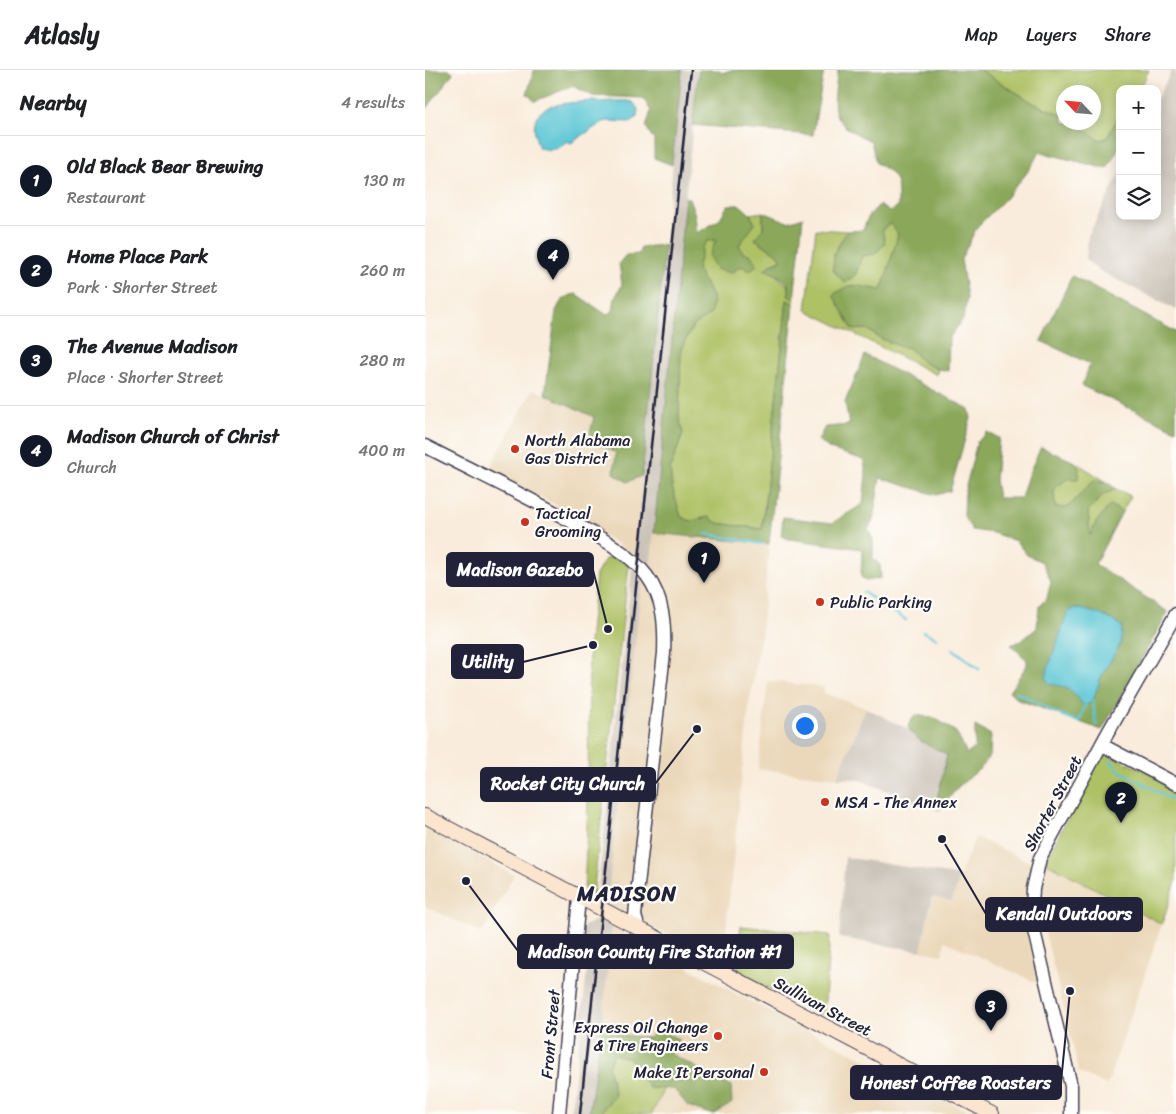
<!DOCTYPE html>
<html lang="en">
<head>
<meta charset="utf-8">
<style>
  body { margin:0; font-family:Sriracha,sans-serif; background:#f6f6f6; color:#202124 }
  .controls { position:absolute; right:15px; top:15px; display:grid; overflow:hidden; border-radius:10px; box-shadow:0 2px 12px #0003 }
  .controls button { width:45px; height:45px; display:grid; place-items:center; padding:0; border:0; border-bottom:1px solid #e0e0e0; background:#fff; color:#202124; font:25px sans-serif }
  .compass { position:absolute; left:631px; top:15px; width:45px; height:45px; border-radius:50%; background:#fff; box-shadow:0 2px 12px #0003; rotate:296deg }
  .you { position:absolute; left:379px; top:655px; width:18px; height:18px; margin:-12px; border:4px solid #fff; border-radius:50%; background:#1a73e8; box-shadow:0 0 0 8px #1a73e833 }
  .badge { display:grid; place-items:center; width:32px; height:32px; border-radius:50%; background:#111827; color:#fff; font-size:16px; font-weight:700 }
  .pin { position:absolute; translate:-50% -41px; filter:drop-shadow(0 1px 2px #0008) }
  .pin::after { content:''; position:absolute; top:26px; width:18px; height:15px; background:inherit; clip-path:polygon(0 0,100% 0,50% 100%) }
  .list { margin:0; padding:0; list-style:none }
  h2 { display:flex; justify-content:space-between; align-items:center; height:65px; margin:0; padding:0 20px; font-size:21px }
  h2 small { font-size:16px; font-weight:400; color:#757577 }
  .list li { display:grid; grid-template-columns:32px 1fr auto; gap:15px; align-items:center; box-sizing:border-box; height:90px; padding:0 20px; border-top:1px solid #e0e0e0 }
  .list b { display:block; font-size:19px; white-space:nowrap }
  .list p { margin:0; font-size:16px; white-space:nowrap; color:#757577 }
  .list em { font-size:16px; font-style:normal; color:#757577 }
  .icon { flex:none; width:28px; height:28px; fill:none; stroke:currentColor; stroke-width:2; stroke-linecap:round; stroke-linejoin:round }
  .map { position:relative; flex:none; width:751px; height:1044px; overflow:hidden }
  header { display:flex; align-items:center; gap:30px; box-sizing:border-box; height:70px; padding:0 25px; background:#fff; border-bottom:1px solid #e0e0e0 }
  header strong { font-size:24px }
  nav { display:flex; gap:28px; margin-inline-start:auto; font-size:18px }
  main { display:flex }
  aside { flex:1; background:#fff }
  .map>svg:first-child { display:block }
  .built { fill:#ebd8ba }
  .industrial { fill:#cbc3b8 }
  .green { fill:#aec165; stroke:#687250 }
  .forest { fill:#8aa75a; stroke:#56644a }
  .water { fill:#5bc6d5; stroke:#3e7488 }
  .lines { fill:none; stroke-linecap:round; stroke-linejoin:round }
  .stream { stroke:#5bc6d5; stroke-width:2.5 }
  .tertiary-casing { stroke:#424053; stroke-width:15 }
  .secondary-casing { stroke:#424053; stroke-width:16 }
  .tertiary { stroke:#fff; stroke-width:12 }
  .secondary { stroke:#fbe5cf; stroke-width:14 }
  .rail { stroke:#22223b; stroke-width:2.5 }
  .poi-dot { fill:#c8321e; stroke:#fdfcf7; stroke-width:2 }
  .labels { text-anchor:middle; stroke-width:4.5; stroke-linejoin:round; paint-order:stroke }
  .poi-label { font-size:16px; fill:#22223b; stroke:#fdfcf7; text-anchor:start }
  .street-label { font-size:16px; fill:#22223b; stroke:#fdfcf7 }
  .district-label { font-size:21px; font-weight:bold; letter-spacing:1px; fill:#22223b; stroke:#fdfcf7 }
  .leader { fill:none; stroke:#22223b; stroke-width:2 }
  .callout-dot { fill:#22223b; stroke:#fdfcf7; stroke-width:2 }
  .callout { fill:#22223b; stroke:#22223b; stroke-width:2 }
  .callout-label { font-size:18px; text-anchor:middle; font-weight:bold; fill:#fff }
</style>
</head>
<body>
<header>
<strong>Atlasly</strong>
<nav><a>Map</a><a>Layers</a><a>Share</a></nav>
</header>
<main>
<aside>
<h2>Nearby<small>4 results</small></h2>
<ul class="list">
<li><span class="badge">1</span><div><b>Old Black Bear Brewing</b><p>Restaurant</p></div><em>130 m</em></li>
<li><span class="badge">2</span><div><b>Home Place Park</b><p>Park · Shorter Street</p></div><em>260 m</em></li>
<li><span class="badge">3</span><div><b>The Avenue Madison</b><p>Place · Shorter Street</p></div><em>280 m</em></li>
<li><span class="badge">4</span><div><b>Madison Church of Christ</b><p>Church</p></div><em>400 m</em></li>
</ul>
</aside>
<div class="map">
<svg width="751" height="1044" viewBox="0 0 751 1044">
  <rect width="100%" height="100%" fill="#fdfcf7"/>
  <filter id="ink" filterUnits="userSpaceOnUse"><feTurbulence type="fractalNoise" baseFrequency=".02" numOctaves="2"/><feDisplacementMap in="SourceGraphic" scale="10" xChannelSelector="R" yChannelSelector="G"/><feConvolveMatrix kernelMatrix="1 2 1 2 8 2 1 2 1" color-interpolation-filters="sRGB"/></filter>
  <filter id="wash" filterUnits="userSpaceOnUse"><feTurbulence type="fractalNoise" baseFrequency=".0096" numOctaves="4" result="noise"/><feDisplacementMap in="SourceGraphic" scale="20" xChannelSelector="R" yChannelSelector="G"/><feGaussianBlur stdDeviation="1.12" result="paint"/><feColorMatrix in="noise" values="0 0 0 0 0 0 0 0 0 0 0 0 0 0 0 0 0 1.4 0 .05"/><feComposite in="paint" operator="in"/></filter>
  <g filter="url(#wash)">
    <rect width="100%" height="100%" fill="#f9ecdc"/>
    <g class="built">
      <polygon points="108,319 169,347 169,370 191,383 202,411 217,406 210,485 129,434 64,399"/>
      <polygon points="229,463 344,474 336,566 324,634 298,889 293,891 182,834 217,509 221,493 226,492"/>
      <polygon points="343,611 399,617 399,623 441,638 412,708 333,699"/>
      <polygon points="0,756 89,805 57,863 0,836"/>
      <polygon points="550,767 607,793 607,800 602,821 601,844 603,868 614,914 520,871 517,885 496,881 508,827 527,831 535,806"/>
      <polygon points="620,792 737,854 682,1015 653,1002 649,980 613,834 615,814"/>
      <polygon points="187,857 346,942 548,1044 290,1044 307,1033 306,1016 246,984 253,970 190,964 177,953"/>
      <polygon points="239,1018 249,1019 263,1036 285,1044 227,1044"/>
    </g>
    <g class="industrial">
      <polygon points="257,0 274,0 258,147 226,493 221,493 210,485"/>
      <polygon points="747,0 751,0 751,240 675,201 661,190 663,166 695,103 695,146 732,146 732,29"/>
      <polygon points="207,497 217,509 182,834 172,830"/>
      <polygon points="441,638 529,682 515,741 432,709 412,708"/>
      <polygon points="420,787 535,806 527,831 507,827 496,881 414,868"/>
      <polygon points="172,850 180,851 187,857 177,954 164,1044 146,1044 162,900 155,890 159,856"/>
    </g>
    <g class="green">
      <polygon points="555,0 724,0 715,19 695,19 695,44 682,68 675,70 664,63 652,53 668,52 668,22 638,22 638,45 610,34"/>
      <polygon points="338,142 338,159 330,169 355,186 356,190 345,194 350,204 364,217 364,226 369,229 369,234 362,230 337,459 292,453 284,447 266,451 256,447 247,417 245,399 258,364 254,347 256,279 268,256 288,228 272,199 278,177 282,171 292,170 305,203 317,196 318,184 314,175 329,154 325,144"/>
      <path d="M 466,153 L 473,165 L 461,207 L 456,220 L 426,215 C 429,223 438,254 443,259 C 450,269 474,276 485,278 L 497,292 L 513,299 L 512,305 L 381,240 L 391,159 L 422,161 L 409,183 L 408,200 L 420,213 C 435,201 429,201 437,186 C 443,174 455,161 466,153 Z"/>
      <polygon points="650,392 682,412 669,410 642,439 630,437 629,419 654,399"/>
      <polygon points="691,419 706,426 697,442 685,435 672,451 665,466 663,441 679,424"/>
      <polygon points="187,487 204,495 168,827 159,821 163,735 164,572 171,505 180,489"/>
      <polygon points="677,682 751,714 751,811 737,854 620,792"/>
      <path d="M 316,856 L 405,865 L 399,942 L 394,945 L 317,905 C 307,893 314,871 316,856 Z"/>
      <polygon points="189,984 206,989 224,1018 239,1018 227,1044 177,1044 179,1038 190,1025 183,996"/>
    </g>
    <g class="forest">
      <polygon points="0,0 23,0 28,3 0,41"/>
      <polygon points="109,0 257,0 247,95 229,88 229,70 221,57 226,41 218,28 168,26 148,16 110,31 102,24"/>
      <polygon points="274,0 295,0 296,3 306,0 399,0 388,65 267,55"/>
      <path d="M 413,0 L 555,0 L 610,34 L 638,45 L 638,52 L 652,53 L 664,63 L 675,70 L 682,68 L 695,44 L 695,75 L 682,99 L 615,82 L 601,104 L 579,130 L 552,157 L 536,189 L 542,228 L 538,249 L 524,268 L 523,301 C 503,297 498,293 485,278 L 473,276 L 457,269 L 442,259 L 428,260 L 408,225 C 428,210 433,217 456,220 L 461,207 L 473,165 L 466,153 L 457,159 L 460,173 L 450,184 L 437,186 L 431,204 L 420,213 L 408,200 L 409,183 L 422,161 L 438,160 L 444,145 L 454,135 L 465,142 L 473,136 C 473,111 474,106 451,93 L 446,71 C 403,51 407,44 413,0 Z"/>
      <polygon points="260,128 264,128 270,145 272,163 294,150 303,135 315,135 325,144 330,154 314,175 318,183 325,184 332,195 324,201 317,196 305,203 291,199 284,186 291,170 282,171 278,177 272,199 288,228 286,244 268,256 256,279 254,347 258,363 245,399 247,417 256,447 266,451 284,447 292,453 337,459 362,230 369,234 344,474 229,463"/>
      <path d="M 338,142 L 363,152 L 378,147 L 369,229 L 363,226 C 364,223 365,220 364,217 C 361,208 346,202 339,199 L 356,190 L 355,186 L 330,169 L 338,159 Z"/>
      <path d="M 240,175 L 217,406 L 202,412 L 189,403 L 191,383 L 169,370 L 165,363 L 169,347 L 120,324 L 131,241 C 136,230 139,226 151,224 L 182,245 L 188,241 L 190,228 L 197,215 L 194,193 L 201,185 L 214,184 L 216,177 Z"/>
      <polygon points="647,206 751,262 751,360 657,316 665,294 616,271"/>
      <polygon points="440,285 544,339 546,348 525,421 511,425 455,408 448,451 443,459 448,470 448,488 455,495 456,508 441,511 436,507 437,479 364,469 356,466 358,447 407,453 438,434 441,404 439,390 405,379 393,370 400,357 424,355 420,332"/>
      <polygon points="562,362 574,368 570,410 573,428 596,428 603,405 616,377 650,392 654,399 653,409 642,409 629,419 630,437 642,438 669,410 682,412 691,419 679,424 663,441 665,465 672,451 685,435 697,442 670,494 743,542 677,660 594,630 584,622 602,595 602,590 586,575 596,571 612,558 614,536 622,528 626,511 617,492 602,485 591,471 568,463 547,460 539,446 540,420 552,372"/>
      <path d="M 490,645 L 510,648 L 531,662 L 542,684 L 550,678 L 550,656 L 566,665 L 565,684 L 558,696 L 533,717 L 516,738 L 511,735 L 522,685 C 510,676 489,673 483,656 Z"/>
      <polygon points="177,953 190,964 225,968 230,958 253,969 246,984 306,1016 307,1033 290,1044 285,1044 263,1036 249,1019 224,1018 206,989 189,984 183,996 190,1025 179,1038 177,1044 164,1044"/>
    </g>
    <g class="water">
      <path d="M 167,31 C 181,33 196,29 208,32 L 213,39 L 212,47 L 206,52 L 183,51 L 178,52 L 146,73 L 142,71 C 130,80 129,81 114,78 C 96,32 134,34 167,31 Z"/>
      <path d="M 650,538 C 667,541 683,546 697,556 L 696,573 L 676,607 L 668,631 L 660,636 C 655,633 653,627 649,623 C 641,617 634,615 625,614 L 621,609 L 623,598 L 643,542 Z"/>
    </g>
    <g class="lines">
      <g class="stream">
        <polyline points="281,464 338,474"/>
        <polyline points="438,522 481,550"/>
        <polyline points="498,561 511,568"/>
        <polyline points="528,579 554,599"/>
        <polyline points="591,622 631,643 654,652 660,636"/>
        <polyline points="668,631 671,655"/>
        <polyline points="686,691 692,699 751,732"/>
      </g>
    </g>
  </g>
  <g filter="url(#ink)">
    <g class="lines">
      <g class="tertiary-casing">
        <g id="tertiary">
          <path d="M 0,376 C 50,402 100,425 149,453 C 173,466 206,484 222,506 C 239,529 240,556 239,583 L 212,824 L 210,846 L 214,859"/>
          <polyline points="677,675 751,714"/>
          <polyline points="134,1044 154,828"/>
          <polyline points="646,1044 646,1016 609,861 607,836 608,819 615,788 681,666 751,544"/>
        </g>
      </g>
      <g class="secondary-casing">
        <path id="secondary" d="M 0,746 C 189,846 378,945 567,1044"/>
      </g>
      <use href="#tertiary" class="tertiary"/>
      <use href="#secondary" class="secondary"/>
      <polyline class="rail" points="155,1044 266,0"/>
    </g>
  </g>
  <g class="poi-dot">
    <circle cx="90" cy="379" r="5"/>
    <circle cx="100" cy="452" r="5"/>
    <circle cx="395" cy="532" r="5"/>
    <circle cx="400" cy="732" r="5"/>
    <circle cx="293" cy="966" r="5"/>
    <circle cx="339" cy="1002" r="5"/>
  </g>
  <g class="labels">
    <g class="poi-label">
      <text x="100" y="376">North Alabama<tspan x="100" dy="18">Gas District</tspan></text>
      <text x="110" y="449">Tactical<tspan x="110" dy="18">Grooming</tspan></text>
      <text x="405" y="538">Public Parking</text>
      <text x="410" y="738">MSA - The Annex</text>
      <text x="283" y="963" text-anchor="end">Express Oil Change<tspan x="283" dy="18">&amp; Tire Engineers</tspan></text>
      <text x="329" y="1008" text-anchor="end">Make It Personal</text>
    </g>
    <g class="street-label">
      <text transform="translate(627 733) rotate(-62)" y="6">Shorter Street</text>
      <text transform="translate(398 936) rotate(28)" y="6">Sullivan Street</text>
      <text transform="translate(125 964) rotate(-85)" y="6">Front Street</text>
    </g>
    <g class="district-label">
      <text x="202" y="831">MADISON</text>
    </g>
  </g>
  <path class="leader" d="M183 559L168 500M168 575L98 592M272 659L230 714M517 769L561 844M41 811L93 881M645 921L636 1012"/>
  <g class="callout-dot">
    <circle cx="183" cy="559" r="5"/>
    <circle cx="168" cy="575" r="5"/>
    <circle cx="272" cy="659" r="5"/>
    <circle cx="517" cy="769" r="5"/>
    <circle cx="41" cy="811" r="5"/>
    <circle cx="645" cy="921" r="5"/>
  </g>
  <g class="callout">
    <rect x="22" y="483" width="146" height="33" rx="5"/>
    <rect x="27" y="575" width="71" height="33" rx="5"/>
    <rect x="56" y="698" width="174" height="33" rx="5"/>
    <rect x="561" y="828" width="156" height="33" rx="5"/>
    <rect x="93" y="865" width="275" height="33" rx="5"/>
    <rect x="426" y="996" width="210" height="33" rx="5"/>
  </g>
  <g class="callout-label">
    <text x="95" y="506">Madison Gazebo</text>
    <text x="63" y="598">Utility</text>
    <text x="143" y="720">Rocket City Church</text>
    <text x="639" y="850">Kendall Outdoors</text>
    <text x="230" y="888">Madison County Fire Station #1</text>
    <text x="531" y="1019">Honest Coffee Roasters</text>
  </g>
</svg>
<div class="controls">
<button>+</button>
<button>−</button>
<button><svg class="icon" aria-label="layers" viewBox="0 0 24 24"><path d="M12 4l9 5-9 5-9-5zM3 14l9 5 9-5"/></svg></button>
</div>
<svg class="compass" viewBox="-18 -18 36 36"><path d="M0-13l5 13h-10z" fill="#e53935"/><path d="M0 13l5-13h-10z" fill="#757577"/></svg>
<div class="you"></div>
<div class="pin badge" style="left:279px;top:513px">1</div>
<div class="pin badge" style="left:696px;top:753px">2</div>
<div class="pin badge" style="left:566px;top:961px">3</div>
<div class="pin badge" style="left:128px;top:210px">4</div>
</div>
</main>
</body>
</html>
